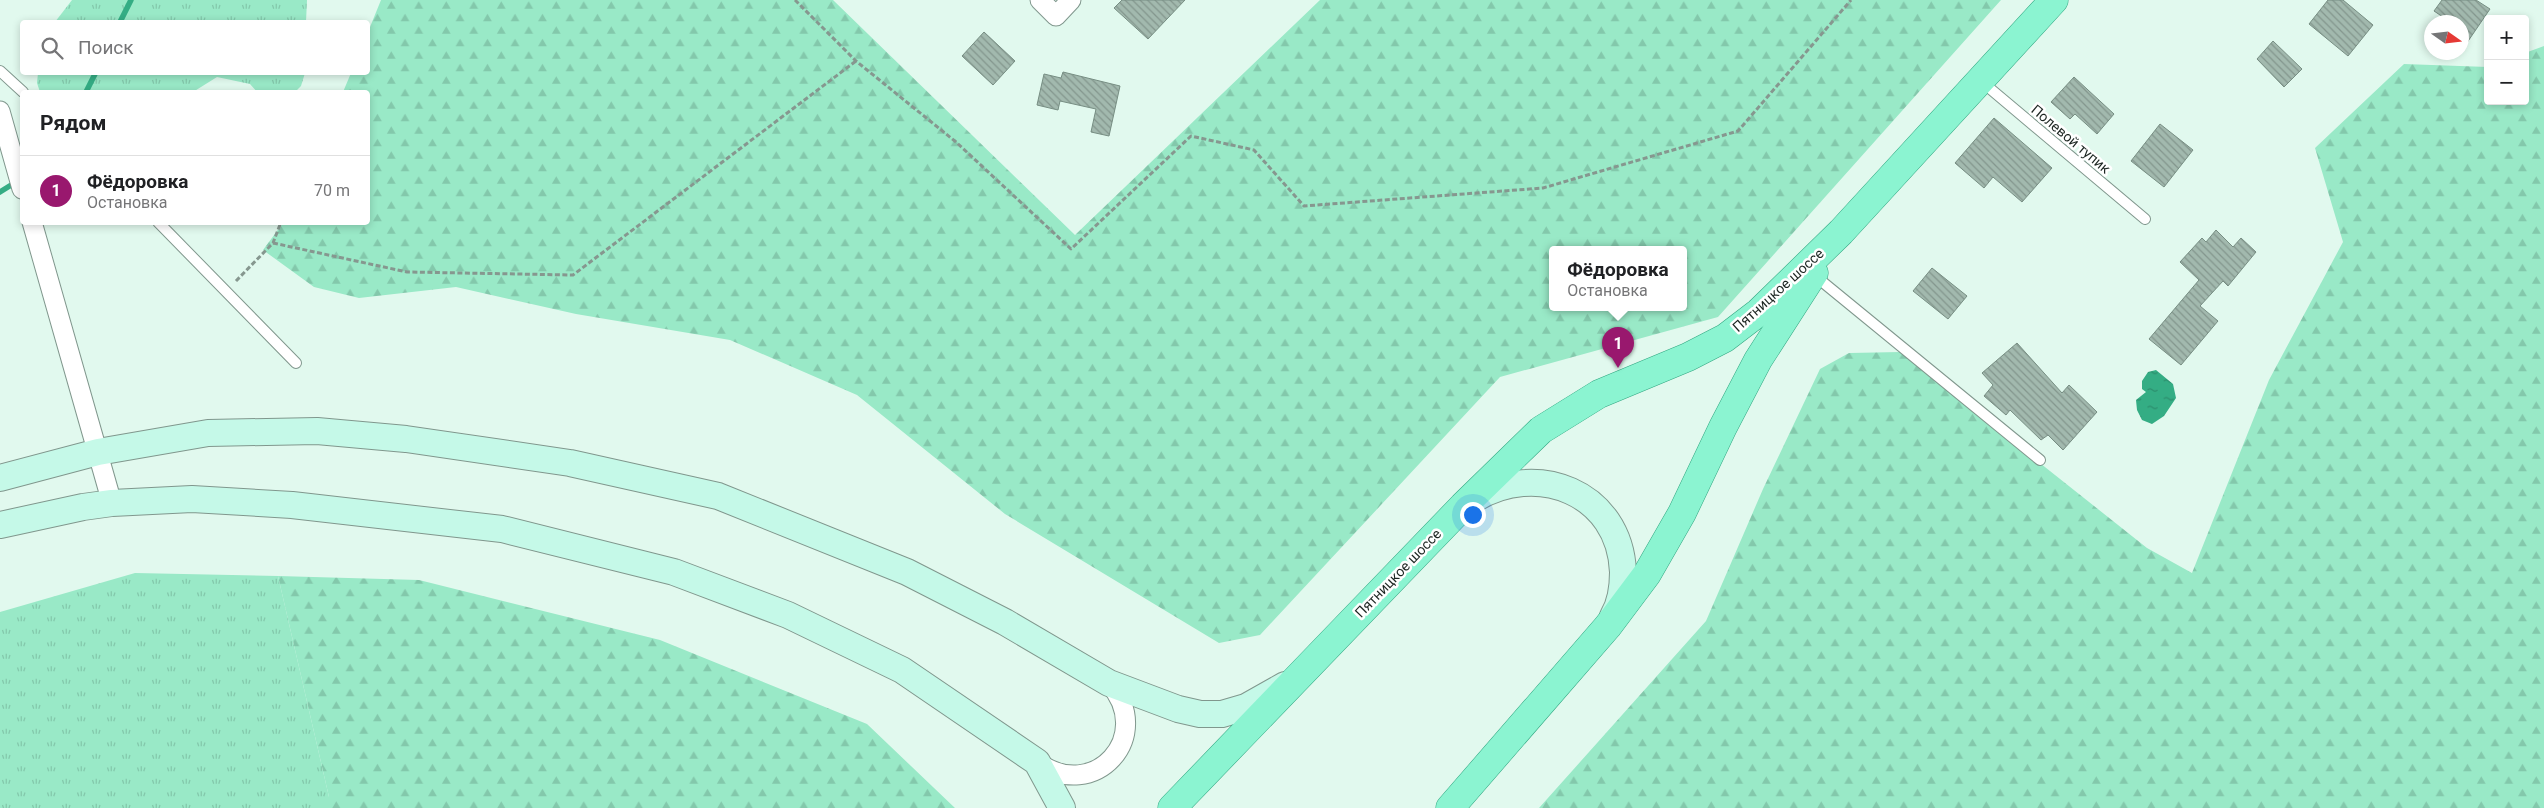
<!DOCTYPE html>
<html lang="ru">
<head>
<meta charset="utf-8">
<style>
  body { margin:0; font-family:Roboto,sans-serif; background:#f2f2f2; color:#202124 }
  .controls { position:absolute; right:15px; top:15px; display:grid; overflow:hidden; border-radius:5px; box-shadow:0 2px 8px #0003 }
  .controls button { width:45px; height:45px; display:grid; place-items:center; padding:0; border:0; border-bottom:1px solid #e0e0e0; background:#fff; color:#202124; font:25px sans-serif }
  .compass { position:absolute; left:2424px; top:15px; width:45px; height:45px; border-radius:50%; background:#fff; box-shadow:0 2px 8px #0003; rotate:104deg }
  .you { position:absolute; left:1472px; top:514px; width:18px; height:18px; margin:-12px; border:4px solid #fff; border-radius:50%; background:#1a73e8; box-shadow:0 0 0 8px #1a73e833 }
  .badge { display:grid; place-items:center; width:32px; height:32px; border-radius:50%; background:#99186e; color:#fff; font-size:16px; font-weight:700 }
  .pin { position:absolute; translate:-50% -41px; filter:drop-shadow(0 1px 2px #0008) }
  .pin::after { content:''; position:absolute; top:26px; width:18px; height:15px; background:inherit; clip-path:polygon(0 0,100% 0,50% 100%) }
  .popup { position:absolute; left:1549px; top:246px; width:138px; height:65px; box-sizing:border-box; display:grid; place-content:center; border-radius:5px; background:#fff; filter:drop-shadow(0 1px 4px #0005); font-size:16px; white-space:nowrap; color:#757577 }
  .popup b { font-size:19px; color:#202124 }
  .popup::after { content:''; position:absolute; left:50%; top:100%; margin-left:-10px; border:10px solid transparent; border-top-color:#fff }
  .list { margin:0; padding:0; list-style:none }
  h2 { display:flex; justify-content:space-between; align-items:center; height:65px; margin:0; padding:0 20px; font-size:21px }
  h2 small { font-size:16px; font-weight:400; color:#757577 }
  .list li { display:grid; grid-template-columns:32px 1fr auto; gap:15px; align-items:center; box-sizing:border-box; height:70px; padding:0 20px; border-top:1px solid #e0e0e0 }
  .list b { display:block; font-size:19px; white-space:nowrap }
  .list p { margin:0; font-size:16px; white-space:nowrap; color:#757577 }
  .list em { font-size:16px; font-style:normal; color:#757577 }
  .icon { flex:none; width:28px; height:28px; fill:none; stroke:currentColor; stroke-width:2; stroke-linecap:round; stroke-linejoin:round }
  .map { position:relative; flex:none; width:2544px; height:808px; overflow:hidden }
  .search { position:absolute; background:#fff; box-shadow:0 2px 8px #0003; left:20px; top:20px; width:350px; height:55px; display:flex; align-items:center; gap:12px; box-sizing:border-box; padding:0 18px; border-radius:5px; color:#757577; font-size:19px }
  .panel { position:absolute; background:#fff; box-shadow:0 2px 8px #0003; left:20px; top:90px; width:350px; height:135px; border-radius:5px }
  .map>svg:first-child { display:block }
  .grass { fill:url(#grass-tufts) }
  .forest { fill:url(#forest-firs); fill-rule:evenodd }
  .water { fill:url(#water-ripples) }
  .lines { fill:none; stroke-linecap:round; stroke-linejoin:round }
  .stream { stroke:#34ad84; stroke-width:5.5 }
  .building { fill:url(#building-back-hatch); stroke:#778e83 }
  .lane-casing { stroke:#80978d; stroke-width:12 }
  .street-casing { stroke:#80978d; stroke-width:21 }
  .secondary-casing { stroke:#80978d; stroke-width:28 }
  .primary-casing { stroke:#31a680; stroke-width:29 }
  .path { stroke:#86978f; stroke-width:3; stroke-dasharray:5 2.5; stroke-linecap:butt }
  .lane { stroke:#fff; stroke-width:10 }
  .street { stroke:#fff; stroke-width:19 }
  .secondary { stroke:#c5f9e8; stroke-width:26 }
  .primary { stroke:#8bf4d1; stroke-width:28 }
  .labels { text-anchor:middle; stroke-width:5; stroke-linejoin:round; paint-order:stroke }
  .street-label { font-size:14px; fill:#1c2521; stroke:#fff }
</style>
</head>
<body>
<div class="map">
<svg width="2544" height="808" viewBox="0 0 2544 808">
  <defs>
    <pattern id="grass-tufts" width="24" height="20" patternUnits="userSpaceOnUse" patternTransform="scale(1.25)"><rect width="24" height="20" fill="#99e9c7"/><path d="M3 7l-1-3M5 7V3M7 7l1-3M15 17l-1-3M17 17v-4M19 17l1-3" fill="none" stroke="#83c8ab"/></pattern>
    <pattern id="forest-firs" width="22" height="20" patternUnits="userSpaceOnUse" patternTransform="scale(1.25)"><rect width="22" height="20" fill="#99e9c7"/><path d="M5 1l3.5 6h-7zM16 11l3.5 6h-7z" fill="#83c8ab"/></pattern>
    <pattern id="water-ripples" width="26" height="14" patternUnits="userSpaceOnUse" patternTransform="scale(1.25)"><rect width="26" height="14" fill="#34ad84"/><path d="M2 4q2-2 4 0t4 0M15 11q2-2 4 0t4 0" fill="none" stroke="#2b8d6c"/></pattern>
    <pattern id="building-back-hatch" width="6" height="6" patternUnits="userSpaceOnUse" patternTransform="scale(1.25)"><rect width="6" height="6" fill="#a2b9ae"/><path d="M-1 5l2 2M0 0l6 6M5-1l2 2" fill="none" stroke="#83968d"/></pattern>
  </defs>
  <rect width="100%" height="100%" fill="#e1f9ee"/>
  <g class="grass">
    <polygon points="72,0 307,0 306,22 55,22"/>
    <polygon points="38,73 305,72 305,73 301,86 295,92 257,92 250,84 217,77 193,92 40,92 37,83"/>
    <polygon points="135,573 278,576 329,797 329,808 0,808 0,612"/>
  </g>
  <g class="forest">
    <path d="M 381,0 L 833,0 L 1075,235 L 1320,0 L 2001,0 L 1718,317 L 1500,377 L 1260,635 L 1219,643 L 1005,514 L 857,395 L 730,340 L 576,314 L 456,287 L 359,298 L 314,287 L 263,250 L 283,223 L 368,222 L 368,92 L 343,92 L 351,73 L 368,72 L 368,32 ZM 1553,249 L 1683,249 L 1683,307 L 1553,307 Z"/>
    <polygon points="2544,46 2544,808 1539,808 1706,621 1763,489 1820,369 1849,353 1900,352 2147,548 2192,573 2269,380 2343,242 2315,148 2404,64 2488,67 2488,101 2525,101 2525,53"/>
    <polygon points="278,576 419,580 660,640 867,724 955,808 329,808 329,797"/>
  </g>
  <polygon class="water" points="2156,370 2173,384 2176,398 2164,416 2152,424 2142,420 2137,410 2136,400 2146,392 2142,389 2142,381 2148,372"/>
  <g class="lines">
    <g class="stream">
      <polyline points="120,22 131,0"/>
      <polyline points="86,92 96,72"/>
      <polyline points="0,192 16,182"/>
    </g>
  </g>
  <g class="building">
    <polygon points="1122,0 1185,0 1148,39 1114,8"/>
    <polygon points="2328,0 2343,0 2373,25 2348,56 2309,24"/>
    <polygon points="2442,0 2476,0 2490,9 2462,50 2462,22 2439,22 2443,17 2434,11"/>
    <polygon points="984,32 1015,61 993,85 962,56"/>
    <polygon points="2273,41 2302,69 2284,87 2257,59"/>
    <polygon points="1063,72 1120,86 1109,136 1091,132 1096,109 1060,101 1058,110 1037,105 1044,74 1061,78"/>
    <polygon points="2074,77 2114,114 2097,134 2075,114 2070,119 2051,102"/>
    <polygon points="1994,118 2052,168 2022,202 1993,177 1984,188 1955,163"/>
    <polygon points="2160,124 2193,150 2164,187 2131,161"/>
    <polygon points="2216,230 2233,247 2241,238 2256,252 2228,286 2223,281 2200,306 2218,321 2181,365 2149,339 2199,280 2180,262 2202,238 2206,242"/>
    <polygon points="1932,268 1967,296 1948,319 1913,291"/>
    <polygon points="2017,343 2062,393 2069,385 2097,412 2063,450 2048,435 2041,440 2010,410 2006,415 1984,396 1993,385 1982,373"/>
  </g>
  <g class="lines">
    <g class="lane-casing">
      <g id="lane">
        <polyline points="0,71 23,92"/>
        <polyline points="1981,81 2145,219"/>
        <polyline points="158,222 296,363"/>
        <polyline points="1814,275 2040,460"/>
      </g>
    </g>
    <g class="street-casing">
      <g id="street">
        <polyline points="1040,0 1056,16 1071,0"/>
        <polyline points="0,111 22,189"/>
        <polyline points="32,222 112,503"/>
        <path d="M 1037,762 C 1094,804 1156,736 1109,683"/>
      </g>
    </g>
    <g class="secondary-casing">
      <g id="secondary">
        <polyline points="0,478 98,452 208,433 317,431 406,439 570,463 718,496 907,572 1005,622 1109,683 1178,709 1200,714 1222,714 1246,707 1285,685"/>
        <path d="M 1473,500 C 1536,460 1620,492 1623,572 C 1623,587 1621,603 1613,616"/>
        <polyline points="0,525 83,507 112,503 192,499 292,505 502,529 674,572 788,615 902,670 1037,762 1062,808"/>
      </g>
    </g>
    <g class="primary-casing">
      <g id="primary">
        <polyline points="1172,808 1463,506 1541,430 1599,394 1688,357 1725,338 1759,312 1841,232 2054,0"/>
        <polyline points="1450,808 1608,626 1647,574 1682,513 1723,427 1758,360 1814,273"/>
      </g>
    </g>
    <g class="path">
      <polyline points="795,0 856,61 956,142 1071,249 1191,136 1254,150 1304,206 1543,188 1738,131 1851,0"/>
      <polyline points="273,243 407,272 573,275 856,61"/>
      <polyline points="236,281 273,243 281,222"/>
    </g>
    <use href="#lane" class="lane"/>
    <use href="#street" class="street"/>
    <use href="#secondary" class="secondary"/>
    <use href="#primary" class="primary"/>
  </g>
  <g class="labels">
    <g class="street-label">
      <text transform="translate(2071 139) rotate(40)" y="5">Полевой тупик</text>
      <text transform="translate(1778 290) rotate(-42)" y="5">Пятницкое шоссе</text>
      <text transform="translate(1398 573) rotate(-46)" y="5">Пятницкое шоссе</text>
    </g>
  </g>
</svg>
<div class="controls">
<button>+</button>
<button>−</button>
</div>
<svg class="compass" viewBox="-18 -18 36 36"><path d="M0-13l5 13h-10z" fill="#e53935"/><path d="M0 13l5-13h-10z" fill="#757577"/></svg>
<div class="you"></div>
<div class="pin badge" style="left:1618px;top:368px">1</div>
<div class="popup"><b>Фёдоровка</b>Остановка</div>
<div class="search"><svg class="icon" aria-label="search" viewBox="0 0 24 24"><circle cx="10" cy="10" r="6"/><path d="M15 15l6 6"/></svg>Поиск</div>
<section class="panel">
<h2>Рядом<small></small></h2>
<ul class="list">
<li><span class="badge">1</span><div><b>Фёдоровка</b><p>Остановка</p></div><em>70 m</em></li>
</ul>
</section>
</div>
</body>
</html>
